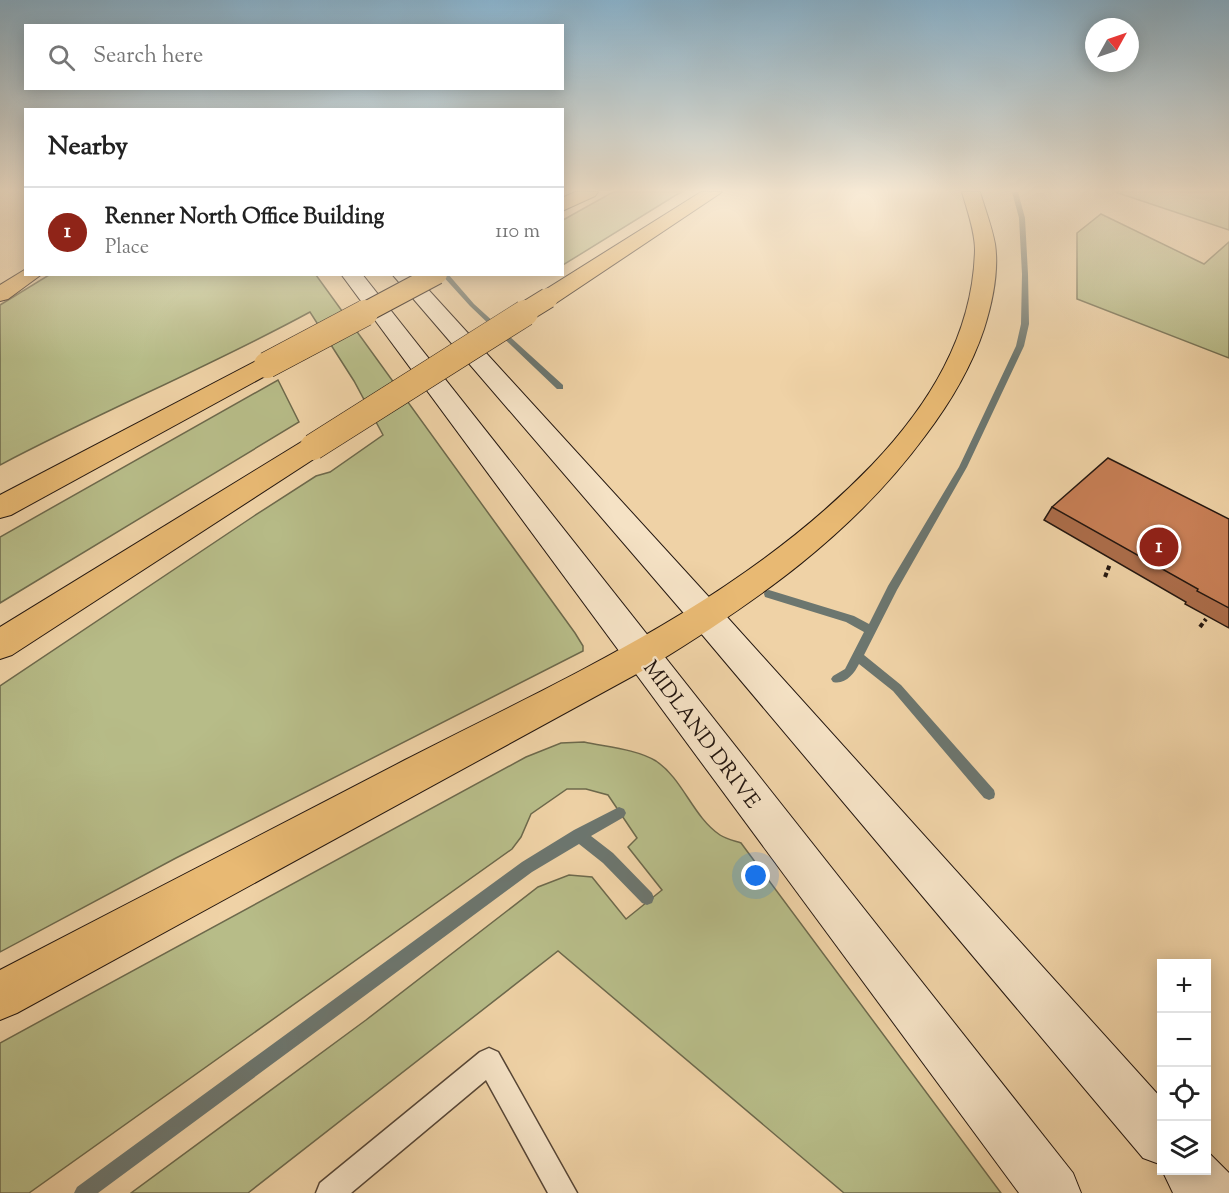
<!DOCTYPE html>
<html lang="en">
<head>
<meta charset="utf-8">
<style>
  body { margin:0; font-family:"Sorts Mill Goudy",serif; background:#f6f6f6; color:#222 }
  .controls { position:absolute; right:18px; bottom:18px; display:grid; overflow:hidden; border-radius:0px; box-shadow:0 3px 15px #0003 }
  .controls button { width:54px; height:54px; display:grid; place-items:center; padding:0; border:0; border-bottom:2px solid #e0e0e0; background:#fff; color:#222; font:30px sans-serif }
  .compass { position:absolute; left:1085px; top:18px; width:54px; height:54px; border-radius:50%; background:#fff; box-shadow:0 3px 15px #0003; rotate:50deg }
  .you { position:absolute; left:756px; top:876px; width:21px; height:21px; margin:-15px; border:4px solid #fff; border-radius:50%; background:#1a73e8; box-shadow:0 0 0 9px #1a73e833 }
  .badge { display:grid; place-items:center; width:39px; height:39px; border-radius:50%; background:#8f2418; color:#fff; font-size:20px; font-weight:700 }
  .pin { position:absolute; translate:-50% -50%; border:3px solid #fff; box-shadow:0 2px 6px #0006 }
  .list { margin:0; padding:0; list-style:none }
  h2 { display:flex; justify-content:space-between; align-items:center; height:78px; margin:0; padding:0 24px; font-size:26px }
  h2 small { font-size:20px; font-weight:400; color:#767676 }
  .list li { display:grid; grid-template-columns:39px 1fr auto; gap:18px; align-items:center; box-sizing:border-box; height:90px; padding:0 24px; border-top:2px solid #e0e0e0 }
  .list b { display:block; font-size:22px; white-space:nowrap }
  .list p { margin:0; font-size:20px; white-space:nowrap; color:#767676 }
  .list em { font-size:20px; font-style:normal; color:#767676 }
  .icon { flex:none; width:33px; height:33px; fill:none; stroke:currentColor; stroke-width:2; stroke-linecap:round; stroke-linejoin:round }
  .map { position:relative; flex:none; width:1229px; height:1193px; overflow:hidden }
  .search { position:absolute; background:#fff; box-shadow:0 3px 15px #0003; left:24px; top:24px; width:540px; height:66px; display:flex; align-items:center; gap:15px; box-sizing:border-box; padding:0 21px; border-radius:0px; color:#767676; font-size:22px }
  .panel { position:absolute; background:#fff; box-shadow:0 3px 15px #0003; left:24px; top:108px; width:540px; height:168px; border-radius:0px }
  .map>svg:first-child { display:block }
  .green { fill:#b7bc88; stroke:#6d694c; stroke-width:1.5 }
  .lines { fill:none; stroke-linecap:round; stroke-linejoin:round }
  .stream { fill:#6c766f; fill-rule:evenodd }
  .lane-casing { stroke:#564535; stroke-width:3 }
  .secondary-casing { stroke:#23160f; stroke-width:2 }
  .highway-casing { stroke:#23160f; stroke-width:2 }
  .path { stroke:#23160f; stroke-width:4; stroke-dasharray:4.5 3; stroke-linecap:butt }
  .lane { fill:#f5e2c5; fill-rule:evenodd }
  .secondary { fill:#f5e2c5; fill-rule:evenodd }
  .highway { fill:#e8b973; fill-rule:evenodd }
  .highway-bridge-far1-casing { stroke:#23160f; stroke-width:22; stroke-linecap:butt }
  .highway-bridge-casing { stroke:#23160f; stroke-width:27; stroke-linecap:butt }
  .highway-bridge-far1 { stroke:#e8b973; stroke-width:20 }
  .highway-bridge { stroke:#e8b973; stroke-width:26 }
  .wall { fill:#ac6d4a; stroke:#23160f; stroke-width:1.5 }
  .building { fill:#c87f56; stroke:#23160f; stroke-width:1.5 }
  .labels { text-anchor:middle; stroke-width:4.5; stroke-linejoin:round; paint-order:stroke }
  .street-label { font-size:21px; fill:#23160f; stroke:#f5e2c5 }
</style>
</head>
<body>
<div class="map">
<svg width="1229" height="1193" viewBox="0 0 1229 1193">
  <rect width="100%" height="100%" fill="#efd2a6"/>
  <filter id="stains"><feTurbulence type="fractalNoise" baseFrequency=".00333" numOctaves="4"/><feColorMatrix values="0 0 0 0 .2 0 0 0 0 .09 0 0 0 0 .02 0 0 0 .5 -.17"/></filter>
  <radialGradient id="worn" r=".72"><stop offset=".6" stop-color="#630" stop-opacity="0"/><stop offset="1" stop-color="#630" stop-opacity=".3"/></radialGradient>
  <g class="green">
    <polygon points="613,192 681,192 563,265 563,220"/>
    <polygon points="1115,192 1229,192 1229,230"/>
    <polygon points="1101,214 1204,264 1229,242 1229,358 1077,299 1077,233"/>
    <path d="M 49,275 L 316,275 L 575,633 L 583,646 L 583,651 L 176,858 L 0,952 L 0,686 L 254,516 L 316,476 L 330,472 L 383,435 L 354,381 L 310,312 C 209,367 102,411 0,465 L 0,305 Z"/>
    <polygon points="278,380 299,422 0,603 0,537"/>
    <path d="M 584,742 C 607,747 636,749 656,761 C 683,779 693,817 720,835 C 726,839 735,841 741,843 L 1001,1193 L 844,1193 L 558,951 L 248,1193 L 131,1193 L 366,1020 L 538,887 L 569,875 L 592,877 L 626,919 L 662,890 L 628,847 L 637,838 L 608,795 L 586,789 L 567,789 L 531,814 L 521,837 L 512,849 L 29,1193 L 0,1193 L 0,1043 L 526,757 L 561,743 Z"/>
  </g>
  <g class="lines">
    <g class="stream">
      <path d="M 1012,192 L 1018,192 L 1025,218 L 1028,274 L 1029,324 L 1024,346 L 967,467 L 897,590 L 864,655 L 901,685 L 994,790 L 995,794 L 994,798 L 989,800 L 984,798 L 893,691 L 859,664 C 854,674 845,685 833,682 L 831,679 L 833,676 L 845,669 L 864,632 L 846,622 L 765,597 L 764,594 L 765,591 L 769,590 L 854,616 L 869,624 L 888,586 L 959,467 L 1016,346 L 1021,324 L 1022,274 L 1019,218 Z"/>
      <polygon points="441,274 448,274 474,304 563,385 563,389 557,389 470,306"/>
      <polygon points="619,807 624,809 626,813 624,817 591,836 613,853 652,893 654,898 652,903 647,905 642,903 603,863 579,844 532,872 98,1193 74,1193 77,1187 522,862 574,830"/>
    </g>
    <g class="lane-casing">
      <polygon id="lane" points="489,1048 498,1052 577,1193 548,1193 486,1080 351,1193 316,1193 320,1183 480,1052"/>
    </g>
    <g class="secondary-casing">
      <g id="secondary">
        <polygon points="341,274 362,274 1073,1173 1081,1193 1019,1193"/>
        <polygon points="392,274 414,274 718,607 1162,1099 1162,1165 1143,1158 694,625"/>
        <polygon points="1206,1150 1229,1173 1229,1193 1173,1193 1162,1170 1206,1170"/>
      </g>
    </g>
    <g class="highway-casing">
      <g id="highway">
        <polygon points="575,192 598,192 595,196 562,211 562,198"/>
        <polygon points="701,192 722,192 556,303 548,305 540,303 537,298 540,293"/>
        <path d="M 962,192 L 980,192 C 985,209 992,227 995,244 C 999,271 992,304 984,329 C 971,368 950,403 925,436 C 852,535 757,601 653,665 L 17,1013 L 0,1020 L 0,970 C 135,900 270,830 405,760 C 571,675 741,601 872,465 C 929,405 973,335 975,250 C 975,231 967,210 962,192 Z"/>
        <polygon points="26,269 26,274 42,274 8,299 0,301 0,285"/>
        <polygon points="267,358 276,360 279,365 276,370 11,515 0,518 0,495 258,360"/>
        <polygon points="313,438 323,441 327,447 323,453 12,655 0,659 0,627 303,441"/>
      </g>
    </g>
    <g class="path">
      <polyline points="1105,577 1110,564"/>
      <polyline points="1200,627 1206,619"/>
    </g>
    <use href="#lane" class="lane"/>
    <use href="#secondary" class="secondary"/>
    <use href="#highway" class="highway"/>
    <g class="highway-bridge-far1-casing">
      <g id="highway-bridge-far1">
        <polyline points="362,314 437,274"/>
        <polyline points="522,314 548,298"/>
      </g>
    </g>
    <g class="highway-bridge-casing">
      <g id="highway-bridge">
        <polyline points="267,365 365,313"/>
        <polyline points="313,447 525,313"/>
      </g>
    </g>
    <use href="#highway-bridge-far1" class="highway-bridge-far1"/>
    <use href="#highway-bridge" class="highway-bridge"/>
  </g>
  <polygon class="wall" points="1052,507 1229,519 1229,628 1185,604 1186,602 1044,520"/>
  <polygon class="building" points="1108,458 1229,519 1229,608 1197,591 1198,589 1052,507"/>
  <linearGradient id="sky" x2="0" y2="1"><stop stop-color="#89b5d1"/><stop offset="0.53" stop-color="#f8ebd7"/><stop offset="1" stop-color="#f8ebd7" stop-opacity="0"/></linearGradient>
  <rect width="1229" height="359" fill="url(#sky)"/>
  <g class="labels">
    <g class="street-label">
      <text transform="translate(702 734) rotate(53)" y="7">MIDLAND DRIVE</text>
    </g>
  </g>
  <rect width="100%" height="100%" filter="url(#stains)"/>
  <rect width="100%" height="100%" fill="url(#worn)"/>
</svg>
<div class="controls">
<button>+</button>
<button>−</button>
<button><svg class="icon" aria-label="locate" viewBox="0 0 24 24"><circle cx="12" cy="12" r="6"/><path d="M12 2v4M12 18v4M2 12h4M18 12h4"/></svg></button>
<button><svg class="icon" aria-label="layers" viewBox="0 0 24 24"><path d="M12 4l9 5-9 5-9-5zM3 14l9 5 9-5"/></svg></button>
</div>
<svg class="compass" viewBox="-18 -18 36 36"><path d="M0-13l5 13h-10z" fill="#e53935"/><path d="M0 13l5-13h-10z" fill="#767676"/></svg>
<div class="you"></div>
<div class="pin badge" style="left:1159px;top:547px">1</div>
<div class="search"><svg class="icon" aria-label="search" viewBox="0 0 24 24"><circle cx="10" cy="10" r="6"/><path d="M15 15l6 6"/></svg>Search here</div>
<section class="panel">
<h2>Nearby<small></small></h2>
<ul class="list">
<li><span class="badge">1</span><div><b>Renner North Office Building</b><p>Place</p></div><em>110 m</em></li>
</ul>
</section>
</div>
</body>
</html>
